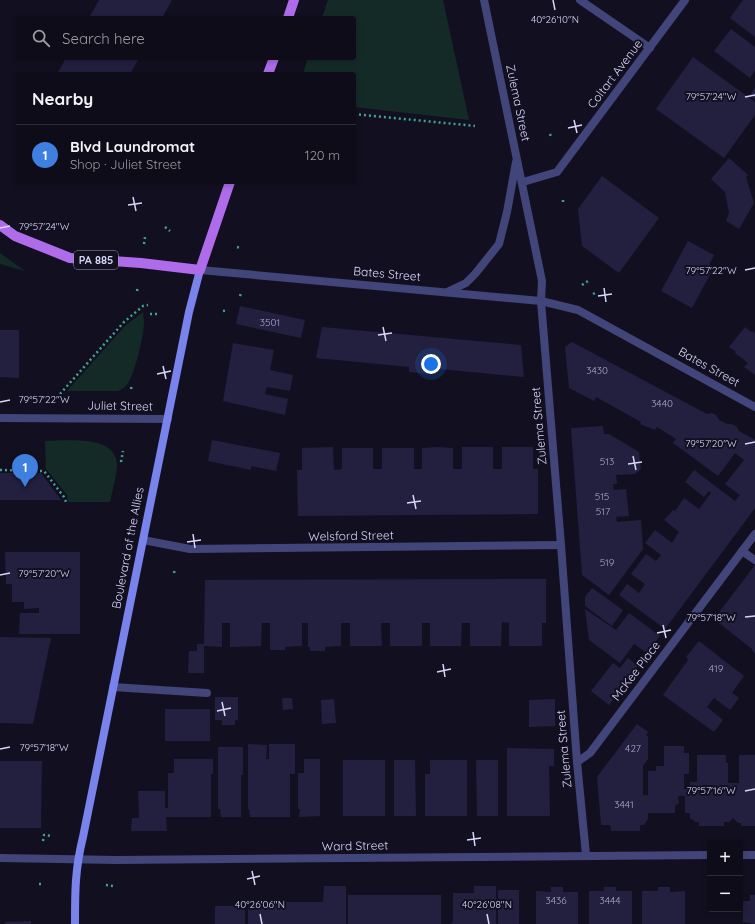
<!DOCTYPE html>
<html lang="en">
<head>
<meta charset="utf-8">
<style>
  body { margin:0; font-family:Quicksand,sans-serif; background:#171521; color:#f1f3f6 }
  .controls { position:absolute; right:12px; bottom:12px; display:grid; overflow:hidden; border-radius:4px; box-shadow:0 2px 6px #0003 }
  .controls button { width:36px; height:36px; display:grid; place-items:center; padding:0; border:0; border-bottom:1px solid #2e2c37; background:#0e0c18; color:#f1f3f6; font:20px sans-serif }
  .you { position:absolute; left:431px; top:364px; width:14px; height:14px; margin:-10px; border:3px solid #fff; border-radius:50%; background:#1a73e8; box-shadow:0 0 0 6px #1a73e833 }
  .badge { display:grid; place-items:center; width:26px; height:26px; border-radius:50%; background:#1fdcdc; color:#fff; font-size:13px; font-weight:700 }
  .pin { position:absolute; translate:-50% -33px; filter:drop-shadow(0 1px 2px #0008) }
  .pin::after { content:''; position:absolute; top:21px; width:14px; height:12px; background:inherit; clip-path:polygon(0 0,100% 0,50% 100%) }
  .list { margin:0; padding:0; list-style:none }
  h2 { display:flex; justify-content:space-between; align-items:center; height:52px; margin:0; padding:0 16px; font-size:17px }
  h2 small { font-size:13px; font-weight:400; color:#9b9ba2 }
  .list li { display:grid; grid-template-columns:26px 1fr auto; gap:12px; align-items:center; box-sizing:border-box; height:60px; padding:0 16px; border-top:1px solid #2e2c37 }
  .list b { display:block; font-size:15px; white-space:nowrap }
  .list p { margin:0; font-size:13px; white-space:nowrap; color:#9b9ba2 }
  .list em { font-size:13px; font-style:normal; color:#9b9ba2 }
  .icon { flex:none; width:22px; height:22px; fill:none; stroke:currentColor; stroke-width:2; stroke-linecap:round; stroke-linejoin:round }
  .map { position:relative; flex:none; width:755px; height:924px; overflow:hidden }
  .search { position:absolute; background:#0e0c18; box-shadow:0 2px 6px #0003; left:16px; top:16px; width:340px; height:44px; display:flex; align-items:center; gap:10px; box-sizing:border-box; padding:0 14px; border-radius:4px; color:#9b9ba2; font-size:15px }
  .panel { position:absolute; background:#0e0c18; box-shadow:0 2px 6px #0003; left:16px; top:72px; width:340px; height:112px; border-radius:4px }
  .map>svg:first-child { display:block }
  .green { fill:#142a27 }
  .building { fill:#221f3f }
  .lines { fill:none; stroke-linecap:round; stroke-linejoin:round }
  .path { stroke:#3fa494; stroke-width:2.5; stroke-dasharray:2 3; stroke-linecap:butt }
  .service { stroke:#424579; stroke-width:8 }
  .minor { stroke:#424579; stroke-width:8 }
  .tertiary { stroke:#424579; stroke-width:8 }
  .secondary { stroke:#7a82ec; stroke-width:8 }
  .primary { stroke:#ae6cea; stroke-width:10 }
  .ticks { fill:none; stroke:#d6d6f9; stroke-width:1.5 }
  .labels { text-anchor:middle; stroke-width:4; stroke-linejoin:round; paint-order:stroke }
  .number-label { font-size:10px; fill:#a9a8ca }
  .shield { fill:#121020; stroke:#9b9bb8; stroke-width:1 }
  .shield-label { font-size:11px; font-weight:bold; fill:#d6d6f9 }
  .street-label { font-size:12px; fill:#d6d6f9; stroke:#121020 }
  .ticks-label { font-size:10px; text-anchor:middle; fill:#d6d6f9; stroke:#121020; stroke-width:4; stroke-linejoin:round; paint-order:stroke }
</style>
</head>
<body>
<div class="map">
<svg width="755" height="924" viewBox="0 0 755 924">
  <rect width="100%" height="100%" fill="#121020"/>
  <g class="green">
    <polygon points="328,0 443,0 469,120 354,107 354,74 303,74 308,58 354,58 354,18 322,18"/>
    <polygon points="0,253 25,271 0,264"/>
    <path d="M 143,312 C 143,315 144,319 144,322 C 144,334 135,373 128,383 C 126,387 122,389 118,391 L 67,391 L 125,326 Z"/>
    <path d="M 45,441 C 67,441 116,434 117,465 C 117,475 112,491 110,502 L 68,502 L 67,495 L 46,469 Z"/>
  </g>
  <g class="building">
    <polygon points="99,0 172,0 162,18 89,18"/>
    <polygon points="743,0 755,0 755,37 730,18"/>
    <polygon points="731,29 755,47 755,70 750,78 714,51"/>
    <polygon points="693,57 755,102 755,115 724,158 656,109"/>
    <polygon points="66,58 139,58 130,74 57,74"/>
    <polygon points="755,88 755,99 750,95"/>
    <polygon points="729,158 748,175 746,177 754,203 739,229 726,221 729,213 725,192 711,179"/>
    <polygon points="602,176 659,218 619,273 582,246 578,209"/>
    <polygon points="688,241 714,255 708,267 713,269 692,308 661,291"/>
    <polygon points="240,306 305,320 301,338 236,324"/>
    <polygon points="322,327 521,345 524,377 429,368 428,374 409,372 409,367 316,358"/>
    <polygon points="745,327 751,332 752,331 755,333 755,375 744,367 748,363 735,353 736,352 729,347"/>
    <polygon points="0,330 19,330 19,378 0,377"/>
    <polygon points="572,342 707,414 712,413 716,415 719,420 727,424 731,424 736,426 739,431 755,440 755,508 665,629 619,595 627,584 639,593 645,584 631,574 646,554 656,561 661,555 645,543 655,530 672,543 679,532 664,520 673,510 675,511 684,498 699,509 711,493 709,491 704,497 685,482 694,470 735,501 740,495 725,484 744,460 735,453 718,476 673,443 676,439 657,427 655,430 640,424 641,422 596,397 594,401 569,388 565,347"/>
    <polygon points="233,343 274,350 270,370 293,375 290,391 267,387 266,390 265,394 288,399 285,415 223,401"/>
    <polygon points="603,426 604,434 609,434 639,452 641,469 635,474 616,475 617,484 613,484 614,490 626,489 629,516 616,517 617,522 641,520 643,549 609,595 582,575 571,428"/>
    <polygon points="212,440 280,453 276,471 251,466 251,470 208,461"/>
    <polygon points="333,447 334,470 342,469 342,448 373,448 373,469 382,469 382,448 414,448 414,469 422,469 422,448 438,447 453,448 453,469 462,469 462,447 493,447 493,469 502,469 502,447 533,447 533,469 538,469 538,514 298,516 297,470 302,470 302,448"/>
    <polygon points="0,473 41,473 61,500 0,500"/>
    <polygon points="5,552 80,552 80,634 19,634 20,613 39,613 39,608 24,609 24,602 12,602 12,584 6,584"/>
    <polygon points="755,565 755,653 752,650 752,649 714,619"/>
    <polygon points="546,579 546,623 542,623 542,646 509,646 509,623 502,622 501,646 470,646 470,623 462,623 461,646 430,646 430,623 422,623 422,646 390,646 390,623 381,623 382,646 350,646 350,623 341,623 341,646 325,647 325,651 310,651 310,647 308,647 308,623 302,623 302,646 285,647 285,650 270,650 270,623 262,623 261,646 230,647 230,623 222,623 222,647 204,646 204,673 188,673 189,651 197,651 197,644 204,644 205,580"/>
    <polygon points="592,588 623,610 612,626 585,606 585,597"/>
    <polygon points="585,609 616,630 629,613 660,636 647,653 634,644 620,663 589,640"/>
    <polygon points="0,637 51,638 33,724 0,723"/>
    <polygon points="699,641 744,676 732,693 739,698 730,710 714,698 707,707 723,720 714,732 663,695 688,660 686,657"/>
    <polygon points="628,658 638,666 609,705 591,691 613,663 620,668"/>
    <polygon points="215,697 238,697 238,720 235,720 235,725 222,725 222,720 215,720"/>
    <polygon points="282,698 292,698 293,709 283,710"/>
    <polygon points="334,699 336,723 322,724 321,700"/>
    <polygon points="555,699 555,726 529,727 529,700"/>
    <rect x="165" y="709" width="45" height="32"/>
    <polygon points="637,724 648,732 646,735 648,737 648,759 643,766 643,795 648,795 648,771 656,771 656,766 664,766 664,746 684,746 684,753 689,753 689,774 684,774 684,789 690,789 690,782 697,782 697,755 726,755 726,763 728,763 728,783 739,783 739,755 755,755 755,826 741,826 741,823 738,823 733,818 729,822 724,822 724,826 699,826 699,822 695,822 692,819 690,819 690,813 685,813 685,796 678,796 679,803 675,806 675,813 648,813 648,819 644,825 640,825 640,831 611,831 610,825 601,825 597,777"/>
    <polygon points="248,744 267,745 266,759 269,759 269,744 295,744 295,774 290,774 290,817 250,817 249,809 248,809"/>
    <polygon points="218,747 243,747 243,775 241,775 241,817 221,817 220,809 218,809"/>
    <polygon points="507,748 554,749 554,766 549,766 550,816 507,816"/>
    <polygon points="174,759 213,759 213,774 211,774 211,817 166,817 167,831 131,831 132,818 139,818 138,791 165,791 165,808 168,808 168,773 174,773"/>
    <polygon points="304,759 320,759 320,816 299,817 300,809 298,809 298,773 304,773"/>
    <rect x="343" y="760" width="42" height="56"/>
    <polygon points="394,760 415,760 416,816 394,816"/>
    <polygon points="430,760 467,760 467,816 425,816 425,774 430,774"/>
    <polygon points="476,760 498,760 498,816 477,816"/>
    <polygon points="0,761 42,761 41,828 0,828"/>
    <polygon points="324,886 346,886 346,924 248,924 248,902 323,902"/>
    <polygon points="474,886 496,886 496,924 451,924 453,921 453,893 474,893"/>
    <polygon points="551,887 563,887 563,892 578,892 578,924 536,924 536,891 551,892"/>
    <polygon points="604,887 616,887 616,891 632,891 632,924 589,924 589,891 604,891"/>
    <polygon points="658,887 670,887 670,892 685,891 685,924 642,924 642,891 658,891"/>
    <rect x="498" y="890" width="21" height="34"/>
    <rect x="348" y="895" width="93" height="29"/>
    <polygon points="750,895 755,895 755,924 743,922 743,901 750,901"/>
    <rect x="215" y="906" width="30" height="18"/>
    <polygon points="31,921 31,924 5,924 5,922"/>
  </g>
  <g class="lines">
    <g class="path">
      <polyline points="354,114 475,126"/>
      <polyline points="550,134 551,137"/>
      <polyline points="563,200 563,205"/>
      <polyline points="165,227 170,231"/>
      <polyline points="144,244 145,237"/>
      <polyline points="237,247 240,248"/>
      <polyline points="582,285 588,281"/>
      <polyline points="137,291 138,286"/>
      <polyline points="593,294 597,292"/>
      <polyline points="240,296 241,293"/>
      <polyline points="223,311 228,310"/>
      <polyline points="150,314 157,314"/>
      <polyline points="131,387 132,391"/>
      <polyline points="60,394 124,322 143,306 148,305"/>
      <polyline points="121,462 123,451"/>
      <polyline points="0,470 44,471 64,497 66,502"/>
      <polyline points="174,573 175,568"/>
      <polyline points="43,841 44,835 51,836"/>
      <polyline points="39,884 43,884"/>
      <polyline points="106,885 113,886"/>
    </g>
    <g class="service">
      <polyline points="742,551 755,560"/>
      <polyline points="113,687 207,693"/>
    </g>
    <g class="minor">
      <polyline points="580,0 650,48"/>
      <polyline points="523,182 557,172 685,0"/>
      <polyline points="541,301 561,545 577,762 586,855"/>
      <polyline points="0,418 168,419"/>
      <polyline points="143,540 190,549 561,545"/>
      <polyline points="577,762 590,753 755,534"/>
      <polyline points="740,855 755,855"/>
      <polyline points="0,858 117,860 710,855"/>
    </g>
    <g class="tertiary">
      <polyline points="484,0 542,281 541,301"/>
      <polyline points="200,270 541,301 578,310 755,407"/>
      <polyline points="447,292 466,283 475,274 499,244 507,212 516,162"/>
    </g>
    <path class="secondary" d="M 75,924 C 75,891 75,869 83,837 L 189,312 L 200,270"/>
    <g class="primary">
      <polyline points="288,18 294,0"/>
      <polyline points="268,74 274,58"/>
      <polyline points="0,225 15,236 70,258 141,263 200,270 230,182"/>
    </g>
  </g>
  <path class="ticks" d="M 553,0 L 555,10M 745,97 L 755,95M 574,120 L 577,133M 568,128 L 582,125M 133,197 L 136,211M 128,205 L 142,203M 0,228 L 10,226M 745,270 L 755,268M 604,288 L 606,302M 598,296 L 612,294M 383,327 L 386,341M 378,335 L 392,333M 163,366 L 166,379M 157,374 L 171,371M 0,402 L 10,400M 745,444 L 755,442M 633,456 L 636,470M 628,464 L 642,462M 413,495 L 416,509M 407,503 L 421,501M 193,534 L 195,548M 187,542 L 201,540M 0,575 L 10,573M 745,617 L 755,616M 663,625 L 666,638M 657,633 L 671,630M 443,664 L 445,677M 437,672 L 451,669M 222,702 L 225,716M 217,711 L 231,708M 0,749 L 10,747M 745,791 L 755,789M 473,832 L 475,846M 467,840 L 481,838M 252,871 L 255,885M 247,879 L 260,876M 260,914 L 262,924M 487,914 L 489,924"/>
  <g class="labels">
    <g class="number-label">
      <text x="270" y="326">3501</text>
      <text x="597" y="374">3430</text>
      <text x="662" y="407">3440</text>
      <text x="607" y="465">513</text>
      <text x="602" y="500">515</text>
      <text x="603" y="515">517</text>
      <text x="607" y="566">519</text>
      <text x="716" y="672">419</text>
      <text x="633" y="752">427</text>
      <text x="624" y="808">3441</text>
      <text x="556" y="904">3436</text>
      <text x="610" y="904">3444</text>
    </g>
    <rect class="shield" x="74" y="251" width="44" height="18" rx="3"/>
    <g class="shield-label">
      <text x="96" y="264">PA 885</text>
    </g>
    <g class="street-label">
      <text transform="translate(615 74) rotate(-53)" y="4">Coltart Avenue</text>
      <text transform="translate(518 103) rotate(78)" y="4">Zulema Street</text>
      <text transform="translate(387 274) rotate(5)" y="4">Bates Street</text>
      <text transform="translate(709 367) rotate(29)" y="4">Bates Street</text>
      <text transform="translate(120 406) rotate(1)" y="4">Juliet Street</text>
      <text transform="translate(539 426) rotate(-95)" y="4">Zulema Street</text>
      <text transform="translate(351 536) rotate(-1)" y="4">Welsford Street</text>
      <text transform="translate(128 548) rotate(-79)" y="4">Boulevard of the Allies</text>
      <text transform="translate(636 671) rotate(-53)" y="4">McKee Place</text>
      <text transform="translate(564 749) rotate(-95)" y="4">Zulema Street</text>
      <text transform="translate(355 846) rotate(-1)" y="4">Ward Street</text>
    </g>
  </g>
  <g class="ticks-label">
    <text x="555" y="23">40°26'10"N</text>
    <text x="711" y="100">79°57'24"W</text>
    <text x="44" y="230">79°57'24"W</text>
    <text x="711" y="274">79°57'22"W</text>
    <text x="44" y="403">79°57'22"W</text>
    <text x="711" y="447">79°57'20"W</text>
    <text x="44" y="577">79°57'20"W</text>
    <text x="711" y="621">79°57'18"W</text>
    <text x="44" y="751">79°57'18"W</text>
    <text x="711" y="794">79°57'16"W</text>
    <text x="260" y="908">40°26'06"N</text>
    <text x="487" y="908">40°26'08"N</text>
  </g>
</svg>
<div class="controls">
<button>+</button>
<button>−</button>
</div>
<div class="you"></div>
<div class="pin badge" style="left:25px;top:487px;background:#3f7fe0">1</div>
<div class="search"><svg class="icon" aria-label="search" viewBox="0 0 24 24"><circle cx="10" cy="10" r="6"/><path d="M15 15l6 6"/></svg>Search here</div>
<section class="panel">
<h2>Nearby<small></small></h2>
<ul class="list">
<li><span class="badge" style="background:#3f7fe0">1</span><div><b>Blvd Laundromat</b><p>Shop · Juliet Street</p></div><em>120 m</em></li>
</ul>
</section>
</div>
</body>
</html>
